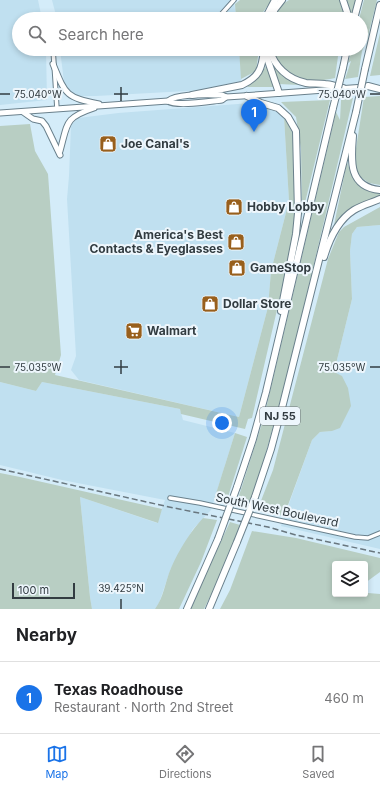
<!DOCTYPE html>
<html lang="en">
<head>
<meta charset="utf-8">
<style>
  body { margin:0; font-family:Inter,sans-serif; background:#f2f2f2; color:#202124 }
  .controls { position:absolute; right:12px; bottom:12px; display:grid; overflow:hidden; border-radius:4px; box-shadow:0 2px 6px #0003 }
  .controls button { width:36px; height:36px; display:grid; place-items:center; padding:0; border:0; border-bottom:1px solid #e0e0e0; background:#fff; color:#202124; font:20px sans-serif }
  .scale { position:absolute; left:12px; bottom:10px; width:63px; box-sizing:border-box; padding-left:4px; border:2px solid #323c41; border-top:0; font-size:11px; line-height:14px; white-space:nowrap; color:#323c41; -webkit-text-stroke:3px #edf6fc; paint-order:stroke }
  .you { position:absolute; left:222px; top:423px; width:14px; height:14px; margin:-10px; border:3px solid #fff; border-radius:50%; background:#1a73e8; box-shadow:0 0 0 6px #1a73e833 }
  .badge { display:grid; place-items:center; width:26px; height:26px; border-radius:50%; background:#1a73e8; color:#fff; font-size:13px; font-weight:700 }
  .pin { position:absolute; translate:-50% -33px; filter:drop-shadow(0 1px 2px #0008) }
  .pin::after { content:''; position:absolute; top:21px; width:14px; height:12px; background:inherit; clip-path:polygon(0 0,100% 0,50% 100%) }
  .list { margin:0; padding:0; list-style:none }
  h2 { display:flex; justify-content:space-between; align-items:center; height:52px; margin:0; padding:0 16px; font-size:17px }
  h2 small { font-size:13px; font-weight:400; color:#757577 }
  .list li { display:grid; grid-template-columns:26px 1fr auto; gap:12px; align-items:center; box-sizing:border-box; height:72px; padding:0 16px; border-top:1px solid #e0e0e0 }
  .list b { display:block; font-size:15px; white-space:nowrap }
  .list p { margin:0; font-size:13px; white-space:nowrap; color:#757577 }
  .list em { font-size:13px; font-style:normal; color:#757577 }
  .icon { flex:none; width:22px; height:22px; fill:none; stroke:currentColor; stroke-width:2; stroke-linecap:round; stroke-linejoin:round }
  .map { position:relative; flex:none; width:380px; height:609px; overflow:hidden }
  .search { position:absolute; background:#fff; box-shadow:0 2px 6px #0003; left:12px; right:12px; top:12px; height:44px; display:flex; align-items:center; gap:10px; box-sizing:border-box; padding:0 14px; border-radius:22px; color:#757577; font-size:15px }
  .sheet { height:124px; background:#fff }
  nav { display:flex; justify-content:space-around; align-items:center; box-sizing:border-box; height:56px; border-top:1px solid #e0e0e0; background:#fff; font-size:11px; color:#757577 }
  nav a { display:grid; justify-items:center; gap:2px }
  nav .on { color:#1a73e8 }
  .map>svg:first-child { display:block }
  .built { fill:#c0e0f0 }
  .green { fill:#b8cec3 }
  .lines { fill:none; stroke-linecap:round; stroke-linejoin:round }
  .minor-casing { stroke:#6a808c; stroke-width:5.5 }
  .primary-casing { stroke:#6a808c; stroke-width:7 }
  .motorway-casing { stroke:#6a808c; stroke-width:8 }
  .minor { stroke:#fff; stroke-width:3.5 }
  .primary { stroke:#fff; stroke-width:5 }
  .motorway { stroke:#fff; stroke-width:6 }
  .rail { stroke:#69777f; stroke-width:1.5; stroke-dasharray:6 3; stroke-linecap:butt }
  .motorway-bridge-casing { stroke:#6a808c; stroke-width:8; stroke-linecap:butt }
  .motorway-bridge { stroke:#fff; stroke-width:6 }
  .ticks { fill:none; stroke:#323c41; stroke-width:1.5 }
  .labels { text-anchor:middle; stroke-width:4; stroke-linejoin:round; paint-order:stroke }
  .shield { fill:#edf6fc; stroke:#6a7479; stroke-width:1 }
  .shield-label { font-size:11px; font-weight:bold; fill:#323c41 }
  .poi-label { font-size:12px; font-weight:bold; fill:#323c41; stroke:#edf6fc; text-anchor:start }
  .street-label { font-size:12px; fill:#323c41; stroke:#edf6fc }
  .ticks-label { font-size:10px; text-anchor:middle; fill:#323c41; stroke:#edf6fc; stroke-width:4; stroke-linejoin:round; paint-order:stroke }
</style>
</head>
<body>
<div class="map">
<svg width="380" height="609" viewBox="0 0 380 609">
  <rect width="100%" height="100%" fill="#d4ecf9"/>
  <g class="built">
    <polygon points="0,0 38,0 42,19 19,19 19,49 46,49 47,100 0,105"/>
    <polygon points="52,0 234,0 236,19 57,19"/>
    <polygon points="60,49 239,49 242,88 96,96 81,96 74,95 68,88 64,82"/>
    <polygon points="251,103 272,107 284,117 289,201 271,271 268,307 239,417 79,380 71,370 76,356 67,199 69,176 71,125 78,118 118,113"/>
    <polygon points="380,225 380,549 281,526 312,440 320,432 332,431 334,372 352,299 350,251 352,234 357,227"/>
    <polygon points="0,382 36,391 42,382 180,409 183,420 235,433 211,510 193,529 171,568 159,603 155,609 92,609 90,597 80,497 157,523 165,500 62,480 0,465"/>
  </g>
  <g class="green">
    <polygon points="240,0 272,0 258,19 236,19 235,4"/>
    <polygon points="289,0 340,0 344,14 344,19 273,19 283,4"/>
    <polygon points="344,0 356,0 352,14"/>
    <polygon points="364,0 377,0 367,40 362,51 358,77 345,79 351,61 348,63 352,49 361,49 361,19 359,19"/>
    <polygon points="380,33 380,75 370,76"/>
    <polygon points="239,49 259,49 256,71 241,79"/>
    <path d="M 272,49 L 339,49 L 335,78 C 328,80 306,82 300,80 C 290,76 274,59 272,49 Z"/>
    <polygon points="272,64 283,76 299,85 279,84"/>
    <polygon points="266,66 274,87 247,87 260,76"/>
    <polygon points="380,96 380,185 369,183 359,176 354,161 364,97"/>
    <polygon points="353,98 294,349 261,471 248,506 236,505 264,417 336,112 340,120 341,100"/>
    <polygon points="330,100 302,215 301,149 296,117 281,102"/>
    <polygon points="284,117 292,132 295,160 295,218 292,245 252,418 248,419 245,429 181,414 180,409 42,382 36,391 0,382 0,126 30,124 35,151 48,174 61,355 55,375 239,417 268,307 271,271 289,201"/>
    <path d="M 347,162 C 354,182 358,190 380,193 L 380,197 L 348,210 L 334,225 Z"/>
    <polygon points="380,207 380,225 357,227 352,234 350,251 352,299 334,372 342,376 348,388 351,406 340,428 332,431 320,432 312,440 284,516 257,511 273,470 328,259 339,232 344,227"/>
    <polygon points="235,433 247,437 226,503 214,500"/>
    <polygon points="0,473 20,477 162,509 158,523 80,497 90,597 92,609 0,609"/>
    <path d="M 203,518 L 217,520 L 201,562 L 179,609 L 155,609 C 164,597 165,582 171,568 C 179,550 190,532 203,518 Z"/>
    <polygon points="230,522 240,525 227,563 204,609 189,609"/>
    <polygon points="252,531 296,538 380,558 380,572 365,583 365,564 335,564 335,594 365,594 365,589 368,593 380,594 380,609 220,609 230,590"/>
  </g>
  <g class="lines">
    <g class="minor-casing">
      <g id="minor">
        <polyline points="217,19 234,0"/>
        <polyline points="53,49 57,109"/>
        <polyline points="170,498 200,503 355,537 368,538 380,533"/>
      </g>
    </g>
    <g class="primary-casing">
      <g id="primary">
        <path d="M 53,64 C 66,96 66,97 99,104"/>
        <path d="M 168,101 C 177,93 209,95 222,95 L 226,97 L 242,96 L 365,87"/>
        <polyline points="23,112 33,119 42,121 46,126 60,155"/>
        <path d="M 0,113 L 168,101 C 177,107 211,101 222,100 L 226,97"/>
        <path d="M 60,151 C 68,123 64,118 94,108"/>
      </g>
    </g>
    <g class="motorway-casing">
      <g id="motorway">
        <polyline points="343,0 347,12 347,19"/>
        <polyline points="265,19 275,0"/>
        <polyline points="270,19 275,9 282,0"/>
        <polyline points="354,19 359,0"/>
        <path d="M 269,49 C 275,67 288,79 306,83 C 312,84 319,83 325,84 C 331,84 337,87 343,88"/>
        <polyline points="265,52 279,93"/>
        <polyline points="343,68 347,49"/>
        <polyline points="365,69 380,5"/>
        <polyline points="368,86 380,89"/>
        <path d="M 192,95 L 242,85 C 259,77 262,69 264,50"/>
        <polyline points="247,96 261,103 278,108 288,117 296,131 298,213 296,234 281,311"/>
        <path d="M 353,136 C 351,160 348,187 380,190"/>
        <path d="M 324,257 C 329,240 338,220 354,210 C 362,205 371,203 380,199"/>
        <polyline points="237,487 253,439 266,392 333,108"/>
        <polyline points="255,497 271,449 283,404 356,112"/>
        <polyline points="187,609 218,539"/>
        <polyline points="209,609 237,542"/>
      </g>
    </g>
    <use href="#minor" class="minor"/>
    <use href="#primary" class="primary"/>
    <use href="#motorway" class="motorway"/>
    <polyline class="rail" points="0,469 169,507 268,527 296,535 380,553"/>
    <g class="motorway-bridge-casing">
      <g id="motorway-bridge">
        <polyline points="333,108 343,68"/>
        <polyline points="356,112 365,69"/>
        <polyline points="218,539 237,487"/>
        <polyline points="237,542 255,497"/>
      </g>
    </g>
    <use href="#motorway-bridge" class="motorway-bridge"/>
  </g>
  <path class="ticks" d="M 121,87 L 121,101M 0,94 L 10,94M 114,94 L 128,94M 370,94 L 380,94M 121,360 L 121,374M 0,367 L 10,367M 114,367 L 128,367M 370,367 L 380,367M 121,599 L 121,609"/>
  <defs>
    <g id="shop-square" transform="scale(0.9)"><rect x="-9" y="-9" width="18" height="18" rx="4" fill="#985f1c" stroke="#edf6fc"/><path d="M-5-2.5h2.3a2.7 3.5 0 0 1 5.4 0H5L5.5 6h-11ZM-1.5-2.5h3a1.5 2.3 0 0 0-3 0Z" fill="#fff"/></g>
    <g id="supermarket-square" transform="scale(0.9)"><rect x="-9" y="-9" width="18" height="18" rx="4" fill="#985f1c" stroke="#edf6fc"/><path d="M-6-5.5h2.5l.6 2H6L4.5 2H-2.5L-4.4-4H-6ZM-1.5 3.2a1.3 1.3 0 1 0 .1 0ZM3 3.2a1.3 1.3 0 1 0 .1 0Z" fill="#fff"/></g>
  </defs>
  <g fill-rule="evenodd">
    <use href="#shop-square" x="108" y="144"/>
    <use href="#shop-square" x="234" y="207"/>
    <use href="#shop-square" x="236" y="242"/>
    <use href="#shop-square" x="237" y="268"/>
    <use href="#shop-square" x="210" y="304"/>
    <use href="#supermarket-square" x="134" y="331"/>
  </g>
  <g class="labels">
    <rect class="shield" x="260" y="407" width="40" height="18" rx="3"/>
    <g class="shield-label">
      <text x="280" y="420">NJ 55</text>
    </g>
    <g class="poi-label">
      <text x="121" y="148">Joe Canal's</text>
      <text x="247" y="211">Hobby Lobby</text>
      <text x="223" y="239" text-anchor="end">America's Best<tspan x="223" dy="14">Contacts &amp; Eyeglasses</tspan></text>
      <text x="250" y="272">GameStop</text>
      <text x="223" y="308">Dollar Store</text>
      <text x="147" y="335">Walmart</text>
    </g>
    <g class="street-label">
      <text transform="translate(277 510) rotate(12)" y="4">South West Boulevard</text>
    </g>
  </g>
  <g class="ticks-label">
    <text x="342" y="98">75.040°W</text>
    <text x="38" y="98">75.040°W</text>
    <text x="38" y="371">75.035°W</text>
    <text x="342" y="371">75.035°W</text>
    <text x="121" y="592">39.425°N</text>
  </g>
</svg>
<div class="controls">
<button><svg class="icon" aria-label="layers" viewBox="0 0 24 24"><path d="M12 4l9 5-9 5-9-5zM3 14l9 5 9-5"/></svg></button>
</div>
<div class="scale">100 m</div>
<div class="you"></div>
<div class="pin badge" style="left:254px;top:132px">1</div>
<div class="search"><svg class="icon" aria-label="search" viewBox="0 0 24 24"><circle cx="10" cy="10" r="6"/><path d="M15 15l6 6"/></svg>Search here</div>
</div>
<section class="sheet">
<h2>Nearby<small></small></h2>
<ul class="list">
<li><span class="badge">1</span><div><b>Texas Roadhouse</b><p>Restaurant · North 2nd Street</p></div><em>460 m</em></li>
</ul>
</section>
<nav>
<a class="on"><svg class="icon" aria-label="map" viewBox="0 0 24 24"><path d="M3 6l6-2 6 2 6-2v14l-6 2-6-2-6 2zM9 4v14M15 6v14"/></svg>Map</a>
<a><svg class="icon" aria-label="directions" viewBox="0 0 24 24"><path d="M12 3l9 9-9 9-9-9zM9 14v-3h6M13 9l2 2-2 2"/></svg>Directions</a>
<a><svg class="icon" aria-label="saved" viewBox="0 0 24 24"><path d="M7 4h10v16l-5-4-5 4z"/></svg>Saved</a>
</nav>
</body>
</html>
